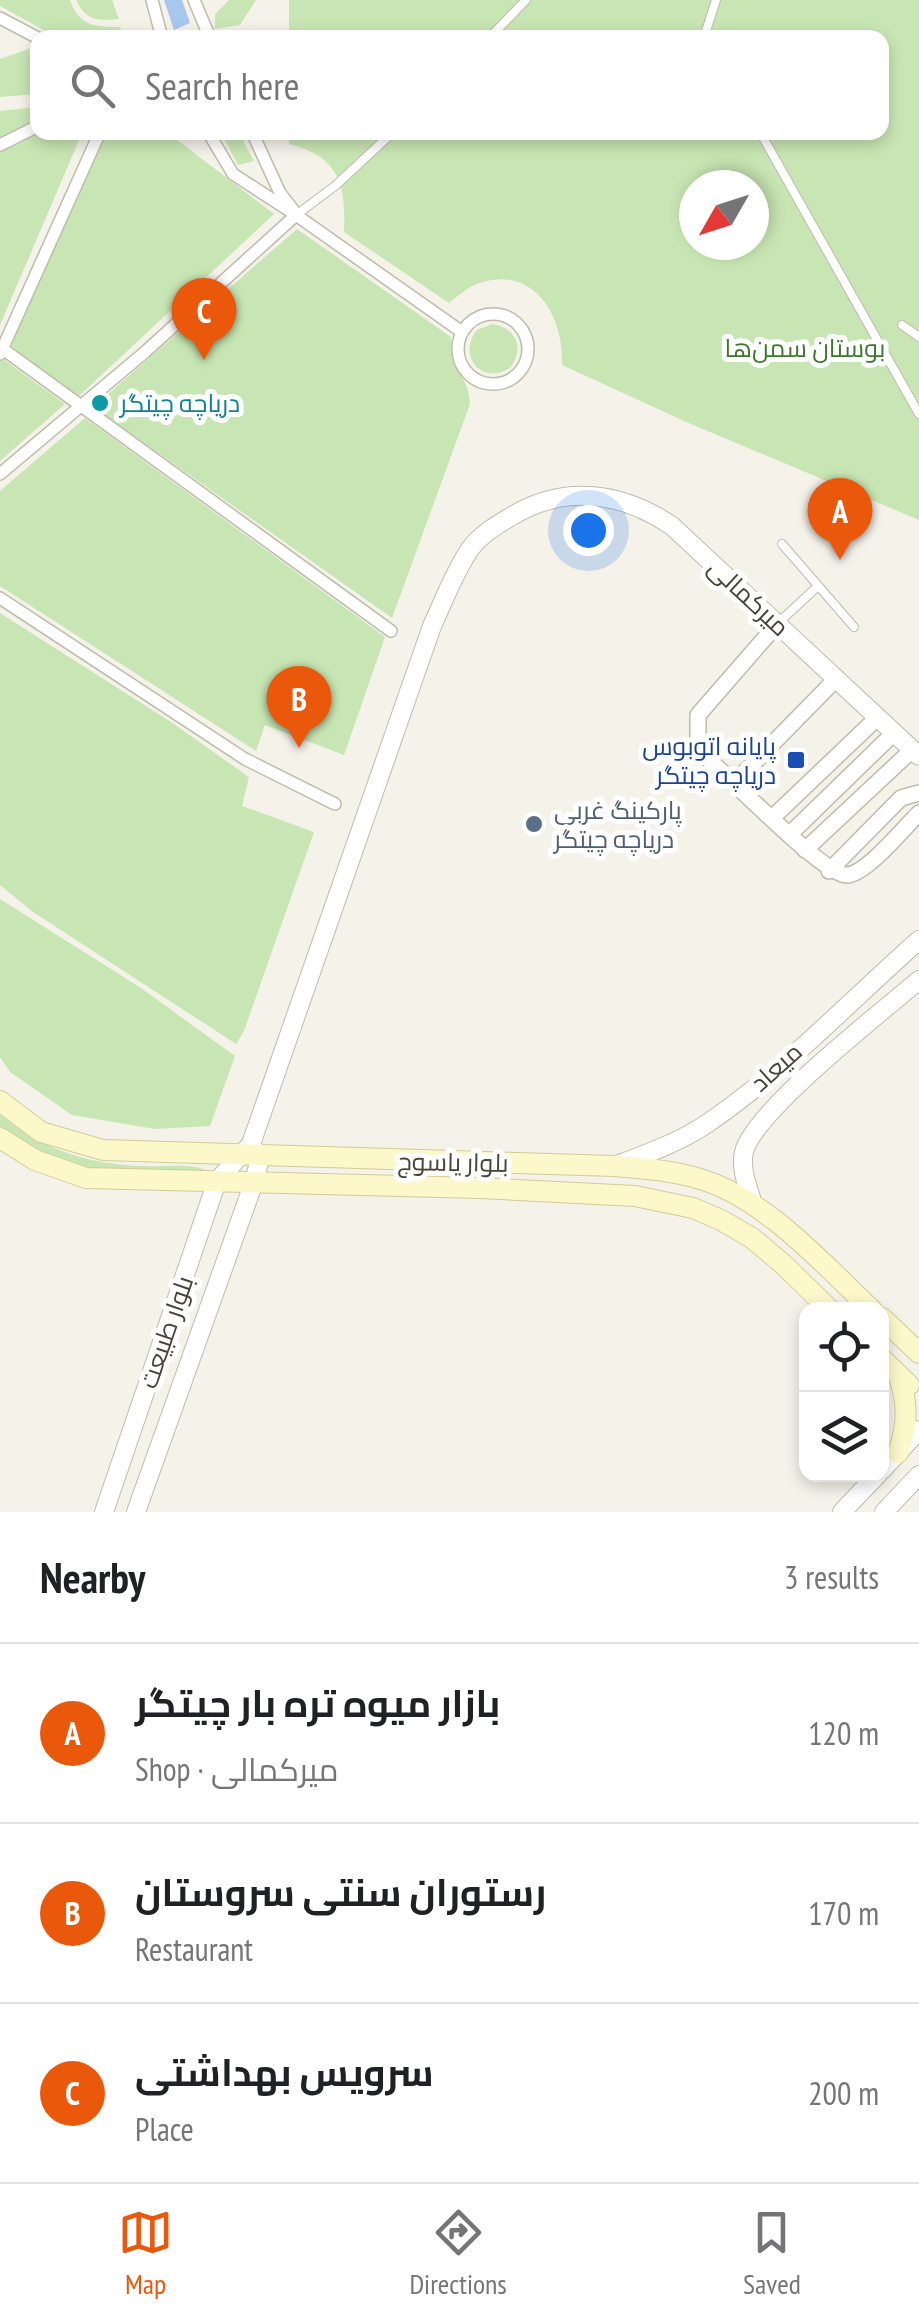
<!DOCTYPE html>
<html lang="en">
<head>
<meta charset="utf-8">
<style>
  body { margin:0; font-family:"PT Sans Narrow",Cairo,sans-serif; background:#f2f2f2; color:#202124 }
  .controls { position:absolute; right:30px; bottom:30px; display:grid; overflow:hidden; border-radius:20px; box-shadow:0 5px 15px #0003 }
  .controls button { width:90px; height:90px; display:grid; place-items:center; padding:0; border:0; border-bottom:2px solid #e0e0e0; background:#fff; color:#202124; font:50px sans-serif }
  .compass { position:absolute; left:679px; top:170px; width:90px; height:90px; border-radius:50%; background:#fff; box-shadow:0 5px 15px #0003; rotate:231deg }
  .you { position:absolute; left:588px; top:530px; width:35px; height:35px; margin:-25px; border:8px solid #fff; border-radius:50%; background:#1a73e8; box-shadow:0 0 0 15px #1a73e833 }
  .badge { display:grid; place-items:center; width:65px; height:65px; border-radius:50%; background:#ea580c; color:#fff; font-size:32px; font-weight:700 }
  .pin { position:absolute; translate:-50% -82px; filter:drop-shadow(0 2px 5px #0008) }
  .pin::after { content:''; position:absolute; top:52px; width:35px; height:30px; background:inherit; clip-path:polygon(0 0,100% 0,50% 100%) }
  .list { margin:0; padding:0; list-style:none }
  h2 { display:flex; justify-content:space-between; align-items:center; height:130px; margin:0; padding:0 40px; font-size:42px }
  h2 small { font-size:32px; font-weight:400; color:#757577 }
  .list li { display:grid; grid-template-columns:65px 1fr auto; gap:30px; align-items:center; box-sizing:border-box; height:180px; padding:0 40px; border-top:2px solid #e0e0e0 }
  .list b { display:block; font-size:38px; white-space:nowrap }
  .list p { margin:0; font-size:32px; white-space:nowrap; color:#757577 }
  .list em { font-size:32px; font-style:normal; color:#757577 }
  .icon { flex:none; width:55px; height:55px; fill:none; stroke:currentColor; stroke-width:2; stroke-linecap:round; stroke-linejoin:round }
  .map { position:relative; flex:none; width:919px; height:1512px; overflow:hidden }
  .search { position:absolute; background:#fff; box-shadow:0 5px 15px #0003; left:30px; right:30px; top:30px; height:110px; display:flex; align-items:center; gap:25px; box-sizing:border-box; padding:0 35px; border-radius:20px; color:#757577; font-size:38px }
  .sheet { height:670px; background:#fff }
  nav { display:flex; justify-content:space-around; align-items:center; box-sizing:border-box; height:140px; border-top:2px solid #e0e0e0; background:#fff; font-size:28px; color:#757577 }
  nav a { display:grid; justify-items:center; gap:5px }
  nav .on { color:#ea580c }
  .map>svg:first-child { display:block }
  .green { fill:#c8e6b3; fill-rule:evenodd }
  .water { fill:#a8c7ee }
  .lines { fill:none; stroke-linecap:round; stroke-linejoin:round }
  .service-casing { stroke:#bfbbac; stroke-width:10 }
  .pedestrian-casing { stroke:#bfbbac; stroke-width:14 }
  .minor-casing { stroke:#bfbbac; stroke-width:18 }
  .tertiary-casing { stroke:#bfbbac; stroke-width:20 }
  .secondary-casing { stroke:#d2cb9a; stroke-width:22 }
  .service { stroke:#fff; stroke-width:8 }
  .pedestrian { stroke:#fff; stroke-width:11 }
  .minor { stroke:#fff; stroke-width:15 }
  .tertiary { stroke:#fff; stroke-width:18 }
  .secondary { stroke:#fdf8ca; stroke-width:20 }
  .culture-dot { fill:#0f9aa8; stroke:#fff; stroke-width:4 }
  .transit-dot { fill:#1a4fb4; stroke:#fff; stroke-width:4 }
  .service-dot { fill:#5c6f8a; stroke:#fff; stroke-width:4 }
  .labels { text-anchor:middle; stroke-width:10; stroke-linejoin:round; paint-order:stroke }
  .park-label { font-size:25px; fill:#3d772c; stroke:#fff }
  .culture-label { font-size:25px; fill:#0d838f; stroke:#fff; text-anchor:start }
  .street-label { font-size:25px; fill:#474337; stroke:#fff }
  .transit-label { font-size:25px; fill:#164399; stroke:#fff; text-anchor:end }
  .service-label { font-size:25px; fill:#4e5e75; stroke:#fff; text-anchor:start }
</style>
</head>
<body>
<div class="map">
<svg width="919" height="1512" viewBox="0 0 919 1512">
  <rect width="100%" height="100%" fill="#f4f2e9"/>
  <g class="green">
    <path d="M 0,0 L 70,0 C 79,26 95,27 120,27 L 124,37 L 56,37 L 0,6 Z"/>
    <path d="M 76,0 L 112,0 L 119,19 C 98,21 86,21 76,0 Z"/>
    <polygon points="229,0 256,0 240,25 215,29 215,14"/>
    <path d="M 289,0 L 919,0 L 919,520 L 684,421 L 562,365 C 564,319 537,267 483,282 C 470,285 459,295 449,303 L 344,232 C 346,185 340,157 289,144 L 289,132 L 882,132 L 882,38 L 289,37 ZM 694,185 L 754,185 L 754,245 L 694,245 Z"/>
    <polygon points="37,46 37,94 0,97 0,59"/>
    <polygon points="37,107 37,119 0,138 0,111"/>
    <polygon points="37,131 82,133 0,325 0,151"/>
    <polygon points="101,133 168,133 274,214 78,397 7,343"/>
    <polygon points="221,133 239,133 254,161 238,165"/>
    <path d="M 297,229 L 451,337 C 450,373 469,375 470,404 L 392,618 L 93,407 Z"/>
    <path d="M 492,324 C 515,327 525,347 511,367 C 483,387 456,356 477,330 Z"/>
    <polygon points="0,357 65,404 0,461"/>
    <polygon points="85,418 385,637 344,755 265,725 256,751 0,586 0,491"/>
    <polygon points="0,613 171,722 249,777 242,806 314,832 244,1031 236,1044 33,912 0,885"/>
    <polygon points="0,899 141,988 235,1056 210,1126 155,1129 72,1115 10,1072 0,1057"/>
    <path d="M 0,1115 C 43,1150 90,1165 146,1166 C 166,1167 191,1163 208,1171 L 206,1175 L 78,1168 L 24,1145 L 0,1126 Z"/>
  </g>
  <polygon class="water" points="164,0 182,0 190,23 174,30"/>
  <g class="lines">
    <g class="service-casing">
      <g id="service">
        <polyline points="489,38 526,0"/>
        <polyline points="709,38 706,31 716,0"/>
        <polyline points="760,132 919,414"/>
        <polyline points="296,215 335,186 393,132"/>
        <polyline points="902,325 919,337"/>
        <polyline points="782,544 854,627"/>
        <polyline points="778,623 817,587"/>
      </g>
    </g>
    <g class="pedestrian-casing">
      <g id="pedestrian">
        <polyline points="152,0 162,38"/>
        <polyline points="194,0 210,38"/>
        <polyline points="0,18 38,38"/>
        <polyline points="208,132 233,174 296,215 462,332"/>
        <polyline points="252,132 280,193 294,211"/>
        <polyline points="0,145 38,126"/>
        <circle cx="493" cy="349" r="35"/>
        <polyline points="0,347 391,631"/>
        <polyline points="0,354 100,132"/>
        <polyline points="0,474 145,352 296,215"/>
        <polyline points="0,598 245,759 335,804"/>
      </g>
    </g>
    <g class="minor-casing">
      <g id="minor">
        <path d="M 778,623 L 698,715 L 698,743 L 710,761 C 733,780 826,878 848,875 C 868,872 903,829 919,813"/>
        <polyline points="735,782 837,678"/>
        <polyline points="772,818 877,718"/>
        <polyline points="790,834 894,733"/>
        <polyline points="805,850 912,750"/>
        <polyline points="829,871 901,798 919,793"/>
      </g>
    </g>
    <g class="tertiary-casing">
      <g id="tertiary">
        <path d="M 617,1165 C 649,1153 680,1142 708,1123 C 784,1071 850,1001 919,940"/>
        <path d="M 753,1204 C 748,1187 740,1169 744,1152 C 754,1111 882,1012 919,980"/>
        <polyline points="882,1470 919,1430"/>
        <path d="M 104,1512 L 217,1181 L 251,1144 L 432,626 C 444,600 454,573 470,549 C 481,534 497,525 512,516 C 565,484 622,492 672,526 L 919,756"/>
        <polyline points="136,1512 254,1182 260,1158 252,1146"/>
        <polyline points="842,1512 878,1474"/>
        <polyline points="884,1512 919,1475"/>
      </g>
    </g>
    <g class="secondary-casing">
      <g id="secondary">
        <path d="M 0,1101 L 41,1132 L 103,1150 L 615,1166 C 644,1169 672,1170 700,1179 C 765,1198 823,1264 872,1310"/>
        <polyline points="0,1138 35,1160 86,1178 480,1188 635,1196 693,1208 721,1220 752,1238 784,1265 830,1310"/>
        <polyline points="882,1318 919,1353"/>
        <polyline points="882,1359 909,1385"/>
        <path d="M 898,1453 C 908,1424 908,1405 899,1376"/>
      </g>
    </g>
    <use href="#service" class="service"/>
    <use href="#pedestrian" class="pedestrian"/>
    <use href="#minor" class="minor"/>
    <use href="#tertiary" class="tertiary"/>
    <use href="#secondary" class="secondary"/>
  </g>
  <circle class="culture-dot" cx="100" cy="403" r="10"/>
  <rect class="transit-dot" x="786" y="750" width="20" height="20" rx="5"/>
  <circle class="service-dot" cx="534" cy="824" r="10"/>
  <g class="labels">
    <g class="park-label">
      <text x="805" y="357">بوستان سمن‌ها</text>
    </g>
    <g class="culture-label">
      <text x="120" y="412">دریاچه چیتگر</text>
    </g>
    <g class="street-label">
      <text transform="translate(749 597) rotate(43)" y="9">میرکمالی</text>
      <text transform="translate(776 1067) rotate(-42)" y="9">میعاد</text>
      <text transform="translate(453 1162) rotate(1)" y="9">بلوار یاسوج</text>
      <text transform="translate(166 1332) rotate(-71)" y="9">بلوار طبیعت</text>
    </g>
    <g class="transit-label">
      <text x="776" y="755">پایانه اتوبوس<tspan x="776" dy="29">دریاچه چیتگر</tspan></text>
    </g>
    <g class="service-label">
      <text x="554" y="819">پارکینگ غربی<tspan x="554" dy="29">دریاچه چیتگر</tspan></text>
    </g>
  </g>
</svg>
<div class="controls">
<button><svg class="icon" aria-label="locate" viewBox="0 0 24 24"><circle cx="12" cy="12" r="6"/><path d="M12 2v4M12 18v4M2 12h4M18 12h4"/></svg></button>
<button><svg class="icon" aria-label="layers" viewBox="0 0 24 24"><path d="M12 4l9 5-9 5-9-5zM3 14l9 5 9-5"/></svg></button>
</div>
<svg class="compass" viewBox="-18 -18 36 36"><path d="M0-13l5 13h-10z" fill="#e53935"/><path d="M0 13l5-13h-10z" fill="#757577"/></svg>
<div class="you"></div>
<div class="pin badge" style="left:840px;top:560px">A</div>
<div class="pin badge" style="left:299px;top:748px">B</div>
<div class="pin badge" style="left:204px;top:360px">C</div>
<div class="search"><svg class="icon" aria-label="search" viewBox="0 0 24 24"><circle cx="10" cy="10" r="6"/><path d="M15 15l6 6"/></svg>Search here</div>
</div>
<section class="sheet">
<h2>Nearby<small>3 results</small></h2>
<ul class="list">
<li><span class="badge">A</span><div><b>بازار میوه تره بار چیتگر</b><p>Shop · میرکمالی</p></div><em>120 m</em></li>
<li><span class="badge">B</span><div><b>رستوران سنتی سروستان</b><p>Restaurant</p></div><em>170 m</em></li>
<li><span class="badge">C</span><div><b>سرویس بهداشتی</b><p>Place</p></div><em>200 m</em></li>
</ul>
</section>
<nav>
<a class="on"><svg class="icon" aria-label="map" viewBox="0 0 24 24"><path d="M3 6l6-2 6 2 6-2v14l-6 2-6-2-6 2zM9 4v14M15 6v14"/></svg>Map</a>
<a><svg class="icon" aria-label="directions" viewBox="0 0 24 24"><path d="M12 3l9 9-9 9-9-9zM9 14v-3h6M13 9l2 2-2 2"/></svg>Directions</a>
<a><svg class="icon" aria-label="saved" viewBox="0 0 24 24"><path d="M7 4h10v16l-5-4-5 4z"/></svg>Saved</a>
</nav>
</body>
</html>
